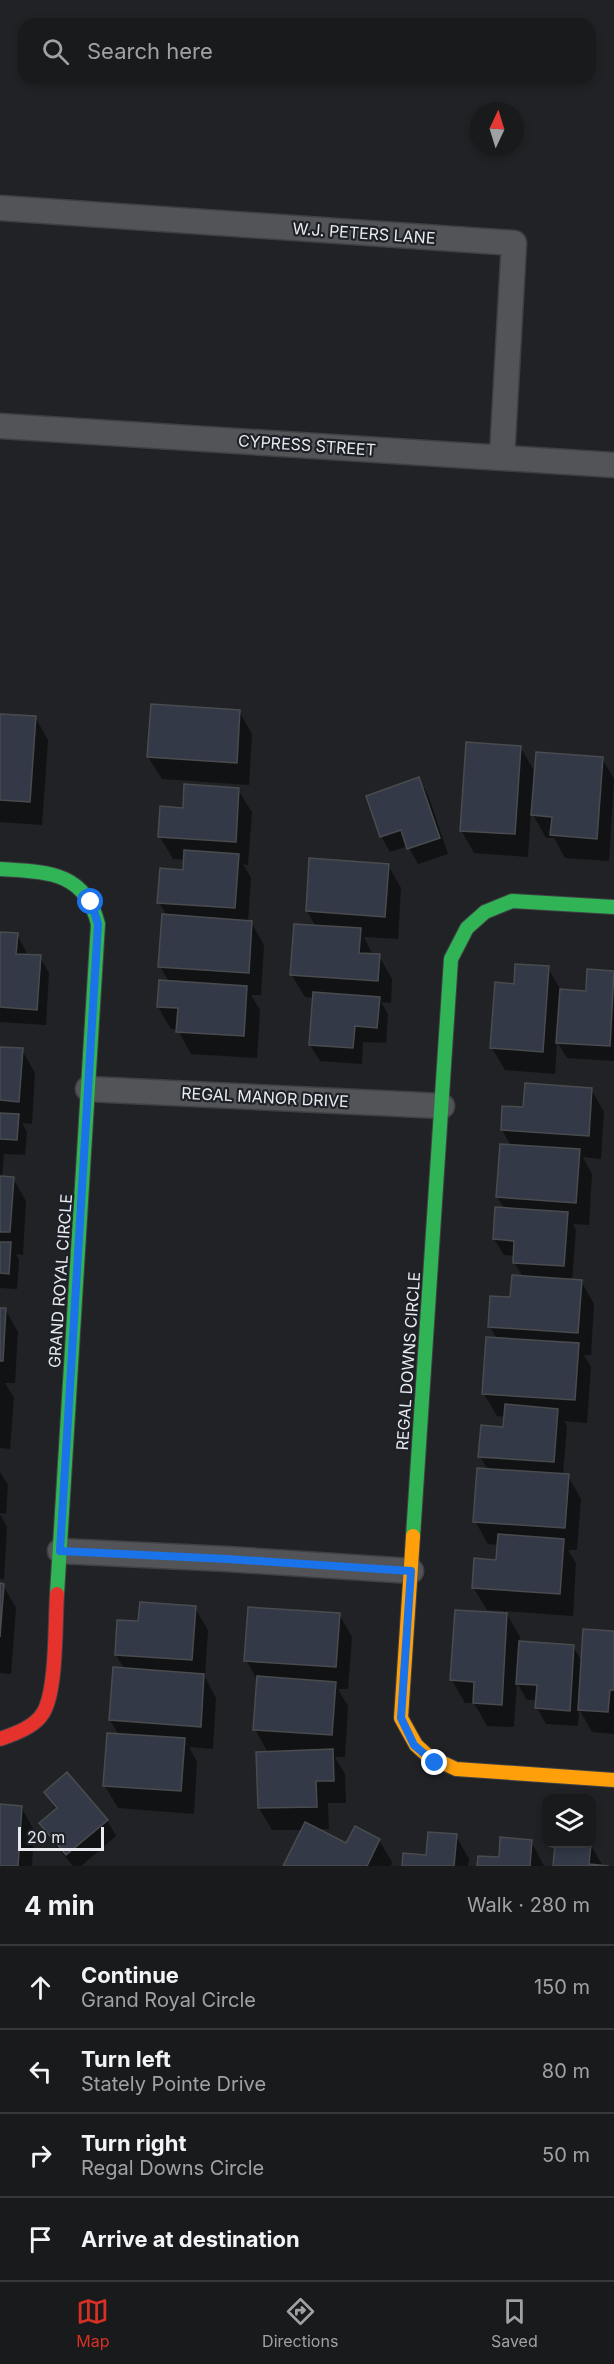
<!DOCTYPE html>
<html lang="en">
<head>
<meta charset="utf-8">
<style>
  body { margin:0; font-family:Inter,sans-serif; background:#252729; color:#f1f3f6 }
  .controls { position:absolute; right:18px; bottom:18px; display:grid; overflow:hidden; border-radius:12px; box-shadow:0 3px 9px #0003 }
  .controls button { width:54px; height:54px; display:grid; place-items:center; padding:0; border:0; border-bottom:2px solid #36383b; background:#181a1c; color:#f1f3f6; font:30px sans-serif }
  .compass { position:absolute; left:470px; top:102px; width:54px; height:54px; border-radius:50%; background:#181a1c; box-shadow:0 3px 9px #0003; rotate:4deg }
  .scale { position:absolute; left:18px; bottom:15px; width:86px; box-sizing:border-box; padding-left:6px; border:3px solid #e7eaee; border-top:0; font-size:16px; line-height:21px; white-space:nowrap; color:#e7eaee; -webkit-text-stroke:4px #1e2127; paint-order:stroke }
  .stop { position:absolute; width:18px; height:18px; margin:-14px; border:4px solid #1a73e8; border-radius:50%; background:#fff }
  .stop.end { background:#1a73e8; border-color:#fff; box-shadow:0 2px 6px #0008 }
  .list { margin:0; padding:0; list-style:none }
  h2 { display:flex; justify-content:space-between; align-items:center; height:78px; margin:0; padding:0 24px; font-size:26px }
  h2 small { font-size:20px; font-weight:400; color:#9fa1a3 }
  .list li { display:grid; grid-template-columns:39px 1fr auto; gap:18px; align-items:center; box-sizing:border-box; height:84px; padding:0 24px; border-top:2px solid #36383b }
  .list b { display:block; font-size:22px; white-space:nowrap }
  .list p { margin:0; font-size:20px; white-space:nowrap; color:#9fa1a3 }
  .list em { font-size:20px; font-style:normal; color:#9fa1a3 }
  .icon { flex:none; width:33px; height:33px; fill:none; stroke:currentColor; stroke-width:2; stroke-linecap:round; stroke-linejoin:round }
  .map { position:relative; flex:none; width:614px; height:1866px; overflow:hidden }
  .search { position:absolute; background:#181a1c; box-shadow:0 3px 9px #0003; left:18px; right:18px; top:18px; height:66px; display:flex; align-items:center; gap:15px; box-sizing:border-box; padding:0 21px; border-radius:18px; color:#9fa1a3; font-size:22px }
  .sheet { height:414px; background:#181a1c }
  nav { display:flex; justify-content:space-around; align-items:center; box-sizing:border-box; height:84px; border-top:2px solid #36383b; background:#181a1c; font-size:16px; color:#9fa1a3 }
  nav a { display:grid; justify-items:center; gap:3px }
  nav .on { color:#d93025 }
  .map>svg:first-child { display:block }
  .shadow { fill:#0007 }
  .building { fill:#333947; stroke:#4a4b4e; stroke-width:1.5 }
  .lines { fill:none; stroke-linecap:round; stroke-linejoin:round }
  .street-casing { stroke:#3e4043; stroke-width:27 }
  .fast-casing { stroke:#3e4043; stroke-width:16 }
  .slow-casing { stroke:#3e4043; stroke-width:16 }
  .jam-casing { stroke:#3e4043; stroke-width:16 }
  .street { stroke:#535457; stroke-width:24 }
  .fast { stroke:#30b455; stroke-width:14 }
  .slow { stroke:#ff9f0a; stroke-width:14 }
  .jam { stroke:#e5322d; stroke-width:14 }
  .route { stroke:#1a73e8; stroke-width:8 }
  .labels { text-anchor:middle; stroke-width:4.5; stroke-linejoin:round; paint-order:stroke }
  .street-label { font-size:16px; fill:#e7eaee; stroke:#1e2127 }
</style>
</head>
<body>
<div class="map">
<svg width="614" height="1866" viewBox="0 0 614 1866">
  <rect width="100%" height="100%" fill="#202225"/>
  <g class="shadow">
    <polygon points="239,711 252,734 249,785 162,779 148,757"/>
    <polygon points="0,715 35,717 48,740 42,825 0,822"/>
    <polygon points="521,748 536,774 602,758 614,779 609,861 565,858 554,838 546,838 531,811 528,857 474,853 461,830"/>
    <polygon points="419,779 428,795 448,854 418,864 408,846 390,852 381,836"/>
    <polygon points="238,790 252,812 248,865 243,864 251,878 248,922 251,922 264,945 261,995 251,995 260,1010 257,1058 191,1054 178,1030 171,1029 158,1007 169,982 160,966 167,916 159,902 184,872 185,860 173,859 160,837 184,809"/>
    <polygon points="388,865 401,888 398,939 364,937 373,955 379,956 392,979 391,1003 381,1002 388,1014 386,1043 363,1042 362,1064 320,1061 310,1045 314,998 305,997 291,974 316,927 307,911"/>
    <polygon points="0,934 17,935 26,951 26,956 40,957 49,973 46,1025 0,1022"/>
    <polygon points="548,968 561,991 587,993 589,970 614,972 614,1061 567,1058 557,1042 555,1074 505,1070 492,1048 515,985"/>
    <polygon points="0,1048 22,1050 35,1073 32,1124 22,1123 27,1132 25,1155 4,1154 2,1177 13,1178 26,1201 23,1255 16,1254 19,1260 17,1289 0,1288"/>
    <polygon points="591,1089 604,1112 601,1159 583,1157 592,1174 589,1225 573,1224 576,1230 572,1281 581,1281 594,1304 591,1355 584,1355 591,1367 587,1423 564,1421 567,1426 563,1475 568,1476 581,1499 577,1550 568,1550 576,1563 573,1616 505,1611 520,1637 519,1643 573,1646 582,1662 614,1632 614,1734 592,1732 579,1709 578,1726 546,1724 537,1708 537,1700 527,1700 517,1683 514,1727 487,1726 474,1703 465,1703 452,1680 504,1614 504,1611 487,1610 473,1587 498,1561 499,1545 488,1544 475,1521 488,1470 480,1456 505,1428 505,1417 497,1416 484,1394 497,1339 490,1327 512,1299 523,1277 514,1262 515,1256 504,1255 494,1239 505,1209 497,1197 511,1146 502,1130 525,1109"/>
    <polygon points="0,1309 5,1309 18,1332 15,1383 5,1383 14,1398 10,1449 0,1448"/>
    <polygon points="0,1472 8,1485 6,1514 0,1513"/>
    <polygon points="0,1514 7,1527 4,1579 0,1579"/>
    <polygon points="0,1585 3,1585 16,1608 11,1674 0,1673"/>
    <polygon points="195,1608 208,1630 205,1677 216,1698 213,1749 189,1747 197,1762 194,1814 118,1808 105,1786 119,1735 110,1720 114,1669 125,1670 116,1655 140,1623"/>
    <polygon points="339,1614 352,1637 348,1689 338,1689 348,1706 345,1757 335,1757 345,1774 346,1803 328,1803 329,1829 316,1829 347,1845 379,1840 392,1862 391,1866 285,1866 303,1830 272,1830 259,1808 268,1753 255,1729 258,1681 246,1660"/>
    <polygon points="46,1793 107,1820 116,1836 81,1866 73,1866 50,1839 41,1824 56,1810"/>
    <polygon points="0,1806 21,1807 34,1830 32,1866 0,1866"/>
    <polygon points="456,1836 469,1859 468,1866 403,1866 428,1856"/>
    <polygon points="531,1841 544,1866 479,1866 500,1859"/>
    <polygon points="556,1844 590,1844 603,1866 555,1866"/>
  </g>
  <g class="building">
    <polygon points="151,704 240,710 237,763 147,757"/>
    <polygon points="0,714 36,716 30,802 0,800"/>
    <polygon points="466,742 521,746 515,834 460,831"/>
    <polygon points="536,752 603,757 597,839 550,835 552,817 531,815"/>
    <polygon points="419,777 440,838 407,849 401,830 380,837 366,796"/>
    <polygon points="184,784 239,788 236,842 158,837 160,806 183,808"/>
    <polygon points="184,850 239,854 235,908 157,903 160,868 183,870"/>
    <polygon points="309,858 389,864 385,917 306,911"/>
    <polygon points="162,914 252,921 249,973 158,967"/>
    <polygon points="294,924 361,928 359,953 380,954 378,981 290,975"/>
    <polygon points="0,932 18,933 16,954 41,955 37,1010 0,1007"/>
    <polygon points="515,964 549,966 543,1052 490,1048 495,982 514,984"/>
    <polygon points="587,969 614,971 610,1046 556,1043 560,989 586,991"/>
    <polygon points="159,980 247,986 244,1036 176,1032 178,1008 157,1007"/>
    <polygon points="313,992 380,997 377,1028 355,1026 353,1048 309,1045"/>
    <polygon points="0,1047 23,1048 19,1102 0,1100"/>
    <polygon points="525,1083 592,1088 589,1136 501,1130 502,1106 523,1107"/>
    <polygon points="0,1113 19,1114 17,1140 0,1139"/>
    <polygon points="500,1144 580,1149 576,1203 496,1197"/>
    <polygon points="0,1176 14,1177 10,1232 0,1232"/>
    <polygon points="495,1207 568,1212 564,1266 513,1263 514,1241 493,1239"/>
    <polygon points="0,1242 11,1242 9,1274 0,1273"/>
    <polygon points="512,1275 582,1280 578,1333 488,1327 490,1296 510,1297"/>
    <polygon points="0,1308 6,1308 3,1361 0,1361"/>
    <polygon points="486,1337 579,1343 575,1400 482,1394"/>
    <polygon points="505,1404 558,1409 554,1462 478,1457 481,1425 503,1427"/>
    <polygon points="477,1468 569,1474 565,1528 473,1522"/>
    <polygon points="498,1534 564,1539 560,1594 472,1588 474,1558 496,1560"/>
    <polygon points="0,1583 4,1584 0,1637"/>
    <polygon points="140,1602 196,1606 192,1660 115,1655 117,1620 138,1621"/>
    <polygon points="248,1607 340,1613 336,1667 244,1661"/>
    <polygon points="455,1610 507,1613 502,1705 473,1703 474,1682 450,1680"/>
    <polygon points="583,1629 614,1631 614,1690 610,1690 608,1712 578,1710"/>
    <polygon points="519,1641 574,1645 570,1711 535,1708 537,1685 516,1684"/>
    <polygon points="113,1667 204,1674 201,1727 109,1720"/>
    <polygon points="257,1676 336,1682 332,1735 253,1730"/>
    <polygon points="107,1733 185,1738 181,1791 103,1786"/>
    <polygon points="333,1749 334,1781 316,1781 317,1807 258,1808 256,1752"/>
    <polygon points="67,1772 108,1820 66,1855 39,1823 57,1808 44,1792"/>
    <polygon points="0,1804 22,1806 18,1866 0,1866"/>
    <polygon points="305,1822 346,1843 355,1826 380,1839 367,1866 283,1866"/>
    <polygon points="428,1832 457,1834 454,1866 402,1866 403,1853 426,1855"/>
    <polygon points="500,1837 532,1840 530,1866 477,1866 478,1856 499,1857"/>
    <polygon points="555,1844 591,1844 589,1864 609,1866 553,1866"/>
  </g>
  <g class="lines">
    <g class="street-casing">
      <g id="street">
        <polyline points="0,208 514,243 502,457"/>
        <polyline points="0,426 614,465"/>
        <polyline points="88,1089 442,1106"/>
        <polyline points="60,1551 227,1559 411,1571"/>
      </g>
    </g>
    <g class="fast-casing">
      <g id="fast">
        <path d="M 0,869 C 47,872 85,871 98,924 L 57,1594"/>
        <polyline points="413,1536 451,959 467,928 485,912 512,901 614,907"/>
      </g>
    </g>
    <g class="slow-casing">
      <polyline id="slow" points="413,1536 401,1718 416,1745 428,1756 456,1769 614,1780"/>
    </g>
    <g class="jam-casing">
      <path id="jam" d="M 0,1739 C 14,1734 35,1727 43,1713 C 57,1691 55,1622 57,1594"/>
    </g>
    <use href="#street" class="street"/>
    <use href="#fast" class="fast"/>
    <use href="#slow" class="slow"/>
    <use href="#jam" class="jam"/>
  </g>
  <g class="lines">
    <polyline class="route" points="91,902 98,924 60,1551 227,1559 411,1571 401,1718 414,1745 435,1763"/>
  </g>
  <g class="labels">
    <g class="street-label">
      <text transform="translate(364 233) rotate(4)" y="6">W.J. PETERS LANE</text>
      <text transform="translate(307 445) rotate(4)" y="6">CYPRESS STREET</text>
      <text transform="translate(265 1097) rotate(3)" y="6">REGAL MANOR DRIVE</text>
      <text transform="translate(60 1281) rotate(-86)" y="6">GRAND ROYAL CIRCLE</text>
      <text transform="translate(408 1361) rotate(-86)" y="6">REGAL DOWNS CIRCLE</text>
    </g>
  </g>
</svg>
<div class="controls">
<button><svg class="icon" aria-label="layers" viewBox="0 0 24 24"><path d="M12 4l9 5-9 5-9-5zM3 14l9 5 9-5"/></svg></button>
</div>
<svg class="compass" viewBox="-18 -18 36 36"><path d="M0-13l5 13h-10z" fill="#e53935"/><path d="M0 13l5-13h-10z" fill="#9fa1a3"/></svg>
<div class="scale">20 m</div>
<div class="stop" style="left:91px;top:902px"></div>
<div class="stop end" style="left:435px;top:1763px"></div>
<div class="search"><svg class="icon" aria-label="search" viewBox="0 0 24 24"><circle cx="10" cy="10" r="6"/><path d="M15 15l6 6"/></svg>Search here</div>
</div>
<section class="sheet">
<h2>4 min<small>Walk · 280 m</small></h2>
<ul class="list">
<li><svg class="icon" aria-label="ahead" viewBox="0 0 24 24"><path d="M12 20V5M6 11l6-6 6 6"/></svg><div><b>Continue</b><p>Grand Royal Circle</p></div><em>150 m</em></li>
<li><svg class="icon" aria-label="left" viewBox="0 0 24 24"><path d="M17 20v-9H6M10 6l-5 5 5 5"/></svg><div><b>Turn left</b><p>Stately Pointe Drive</p></div><em>80 m</em></li>
<li><svg class="icon" aria-label="right" viewBox="0 0 24 24"><path d="M7 20v-9h11M14 6l5 5-5 5"/></svg><div><b>Turn right</b><p>Regal Downs Circle</p></div><em>50 m</em></li>
<li><svg class="icon" aria-label="arrive" viewBox="0 0 24 24"><path d="M6 21V4h12l-3 4 3 4H6"/></svg><div><b>Arrive at destination</b></div></li>
</ul>
</section>
<nav>
<a class="on"><svg class="icon" aria-label="map" viewBox="0 0 24 24"><path d="M3 6l6-2 6 2 6-2v14l-6 2-6-2-6 2zM9 4v14M15 6v14"/></svg>Map</a>
<a><svg class="icon" aria-label="directions" viewBox="0 0 24 24"><path d="M12 3l9 9-9 9-9-9zM9 14v-3h6M13 9l2 2-2 2"/></svg>Directions</a>
<a><svg class="icon" aria-label="saved" viewBox="0 0 24 24"><path d="M7 4h10v16l-5-4-5 4z"/></svg>Saved</a>
</nav>
</body>
</html>
